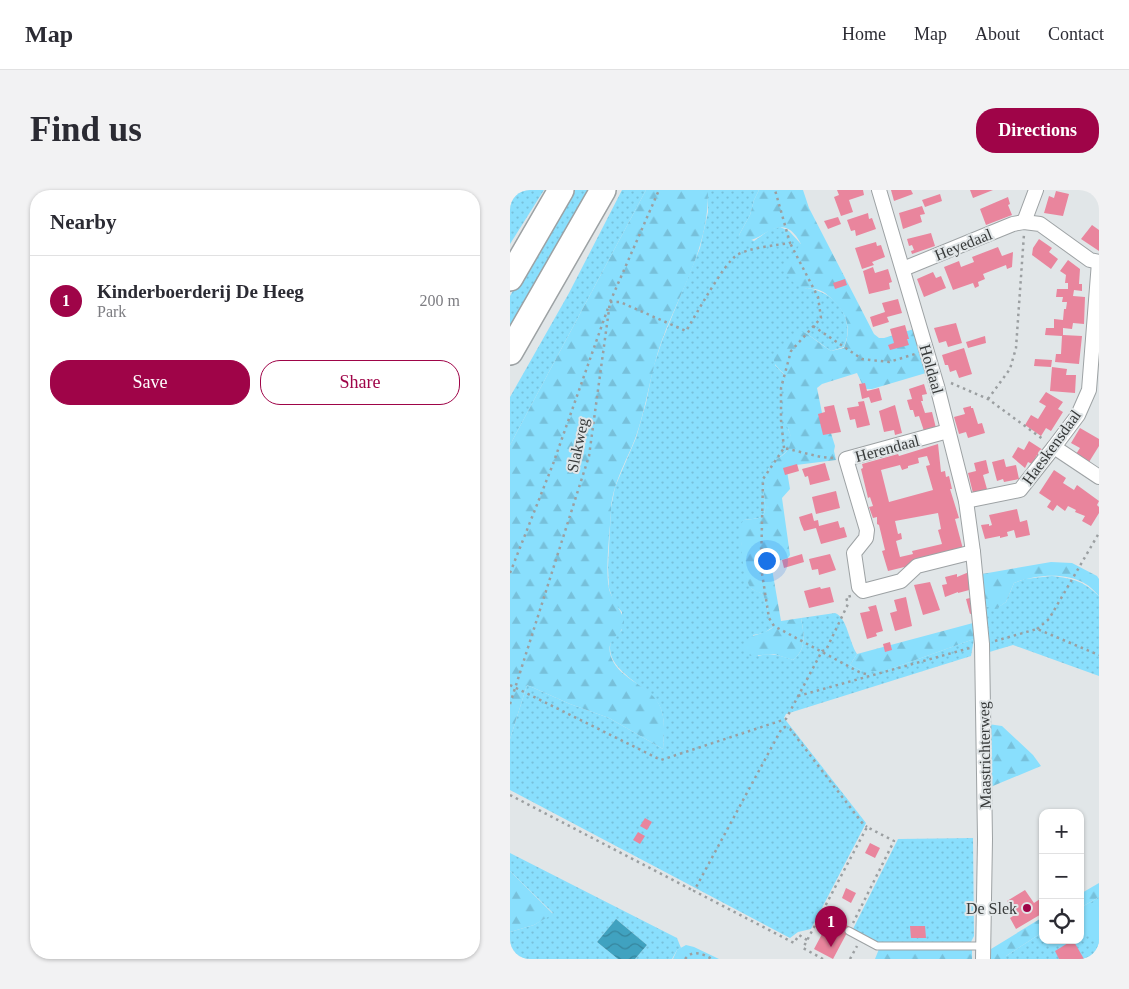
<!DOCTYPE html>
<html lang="en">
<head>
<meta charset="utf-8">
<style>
  body { margin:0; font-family:Georgia,serif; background:#f2f2f3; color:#2b2b33 }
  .controls { position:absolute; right:15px; bottom:15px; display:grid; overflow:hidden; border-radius:10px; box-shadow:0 1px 4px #0004 }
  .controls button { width:45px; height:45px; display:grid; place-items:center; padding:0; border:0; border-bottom:1px solid #e1e1e2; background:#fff; color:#2b2b33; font:25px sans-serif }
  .you { position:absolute; left:256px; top:370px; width:18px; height:18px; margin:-12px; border:4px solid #fff; border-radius:50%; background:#1a73e8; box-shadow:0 0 0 8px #1a73e833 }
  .badge { display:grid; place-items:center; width:32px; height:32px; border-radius:50%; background:#9f0448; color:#fff; font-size:16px; font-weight:700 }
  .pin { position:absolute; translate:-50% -41px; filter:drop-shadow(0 1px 2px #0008) }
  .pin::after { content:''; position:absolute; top:26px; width:18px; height:15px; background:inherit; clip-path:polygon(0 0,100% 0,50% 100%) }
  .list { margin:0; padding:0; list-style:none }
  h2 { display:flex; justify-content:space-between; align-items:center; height:65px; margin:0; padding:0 20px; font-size:21px }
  h2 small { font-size:16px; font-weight:400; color:#7c7c81 }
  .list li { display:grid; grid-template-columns:32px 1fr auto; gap:15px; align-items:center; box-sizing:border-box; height:90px; padding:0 20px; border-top:1px solid #e1e1e2 }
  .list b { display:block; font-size:19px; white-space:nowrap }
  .list p { margin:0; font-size:16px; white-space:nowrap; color:#7c7c81 }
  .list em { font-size:16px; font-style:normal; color:#7c7c81 }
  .actions { display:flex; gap:10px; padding:15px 20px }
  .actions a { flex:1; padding:11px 0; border:1px solid #9f0448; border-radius:20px; text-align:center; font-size:18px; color:#9f0448 }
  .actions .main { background:#9f0448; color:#fff }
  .icon { flex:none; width:28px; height:28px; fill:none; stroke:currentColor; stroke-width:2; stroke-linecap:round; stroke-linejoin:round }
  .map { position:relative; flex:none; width:589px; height:769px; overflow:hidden; border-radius:20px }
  header { display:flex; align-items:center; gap:30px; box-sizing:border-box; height:70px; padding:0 25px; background:#fff; border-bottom:1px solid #e1e1e2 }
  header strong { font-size:24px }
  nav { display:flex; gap:28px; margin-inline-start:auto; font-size:18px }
  .intro { display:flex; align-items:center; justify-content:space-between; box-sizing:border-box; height:120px; padding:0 30px }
  h1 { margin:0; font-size:35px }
  .button { padding:12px 22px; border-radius:20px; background:#9f0448; color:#fff; font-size:18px; font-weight:700 }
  main { display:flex; gap:30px; padding:0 30px }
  aside { flex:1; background:#fff; border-radius:20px; box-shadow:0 1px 4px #0004 }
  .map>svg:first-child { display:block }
  .grass { fill:url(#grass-dots) }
  .forest { fill:url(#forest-firs) }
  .garden { fill:#89dffd }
  .water { fill:url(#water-waves) }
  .building { fill:#e9859d; fill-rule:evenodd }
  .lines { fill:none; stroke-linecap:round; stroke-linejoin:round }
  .service-casing { stroke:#9da2a4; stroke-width:9 }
  .minor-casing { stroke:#9da2a4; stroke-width:16 }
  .motorway-casing { stroke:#9da2a4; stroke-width:28 }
  .path { stroke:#9b9fa1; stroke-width:2.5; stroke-dasharray:2.5 4; stroke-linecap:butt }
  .service { stroke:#fff; stroke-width:7 }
  .minor { stroke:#fff; stroke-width:14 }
  .motorway { stroke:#fff; stroke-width:25 }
  .poi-dot { fill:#9f0448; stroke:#e1e6e8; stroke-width:2 }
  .labels { text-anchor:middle; stroke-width:4; stroke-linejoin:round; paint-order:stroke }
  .street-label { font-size:16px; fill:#373a3a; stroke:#e1e6e8 }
  .poi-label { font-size:16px; fill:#373a3a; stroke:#e1e6e8; text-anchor:end }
</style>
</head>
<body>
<header>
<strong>Map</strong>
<nav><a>Home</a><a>Map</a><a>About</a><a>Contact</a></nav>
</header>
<div class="intro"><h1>Find us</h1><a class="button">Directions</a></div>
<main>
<aside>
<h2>Nearby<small></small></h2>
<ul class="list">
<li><span class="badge">1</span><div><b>Kinderboerderij De Heeg</b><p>Park</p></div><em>200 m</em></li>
</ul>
<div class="actions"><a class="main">Save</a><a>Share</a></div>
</aside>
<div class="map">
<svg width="589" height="769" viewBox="0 0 589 769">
  <defs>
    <pattern id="grass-dots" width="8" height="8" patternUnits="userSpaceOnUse" patternTransform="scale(1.25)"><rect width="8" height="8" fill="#89dffd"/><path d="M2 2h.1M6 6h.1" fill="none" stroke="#77c0da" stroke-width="1.8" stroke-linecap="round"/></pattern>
    <pattern id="forest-firs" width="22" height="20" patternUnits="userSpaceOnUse" patternTransform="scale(1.25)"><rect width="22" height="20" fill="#89dffd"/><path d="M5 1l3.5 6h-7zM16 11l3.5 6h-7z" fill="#77c0da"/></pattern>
    <pattern id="water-waves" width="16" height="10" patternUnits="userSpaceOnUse" patternTransform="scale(1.25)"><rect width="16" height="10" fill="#40a2c0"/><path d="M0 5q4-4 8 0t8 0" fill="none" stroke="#36859d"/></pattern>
  </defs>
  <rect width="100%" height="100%" fill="#e1e6e8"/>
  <g class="grass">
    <polygon points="0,0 34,0 0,54"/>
    <polygon points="60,0 82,0 0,143 0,106"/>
    <polygon points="112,0 136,0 0,255 0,207 59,103"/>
    <path d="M 198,0 L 249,0 L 244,10 L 240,25 L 229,45 L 244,51 L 261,39 L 270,37 L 279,41 L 291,54 L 294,98 C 325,100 346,128 334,157 L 321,161 L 296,143 L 265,175 L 276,187 L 278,239 C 291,262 264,265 258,280 C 256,286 258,287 253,295 C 253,303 259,323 251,327 C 247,329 239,329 234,330 L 231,350 L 238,393 L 242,399 L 253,404 L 263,437 L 254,443 L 243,445 L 248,466 C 261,462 270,466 283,470 C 297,459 294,444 291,428 L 325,423 C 337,427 339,452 347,464 L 340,475 L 352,481 L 375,481 L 464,449 L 461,466 L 276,524 L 274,528 L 356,633 L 301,739 L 288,742 L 280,748 L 0,600 L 0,549 L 17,495 L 60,514 L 99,528 L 153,559 C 154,544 156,526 148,513 C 135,494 93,479 101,451 C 103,447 108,443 112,440 L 112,422 L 104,413 L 99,398 L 98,377 L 101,318 L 105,297 L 126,248 L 136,213 L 143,178 L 152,151 L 190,58 L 198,22 Z"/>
    <path d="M 542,386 C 564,389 572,390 589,406 L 589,486 L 503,455 L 476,463 L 474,416 L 487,418 L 496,412 L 504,393 L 515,389 Z"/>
    <polygon points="463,648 464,746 461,752 368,752 343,739 388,649"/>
    <polygon points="0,663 167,748 171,758 167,760 162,769 125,769 137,755 106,729 87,752 108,769 0,769 0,742 24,735 43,723 0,681"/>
    <polygon points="589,707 589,769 496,769 496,766 533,742 533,750 570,750 570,718"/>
  </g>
  <g class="forest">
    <path d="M 136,0 L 198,0 C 199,57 171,99 152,150 C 140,182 137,217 125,249 C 116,272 102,295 101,320 C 100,343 95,378 99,399 C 102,410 115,425 114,433 C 113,445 97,447 100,463 C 105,488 138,494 149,514 C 156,528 154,544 153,559 L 99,528 L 60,514 L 17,495 L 0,549 L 0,255 Z"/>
    <path d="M 249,0 L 293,0 L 299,18 L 364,144 L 369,148 L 374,148 L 404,139 L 416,183 L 362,199 L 356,199 L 353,196 L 347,183 L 312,194 L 307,198 L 313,228 L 320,240 L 325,256 L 324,261 L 326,270 L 286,275 L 277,281 L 280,299 L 272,308 L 280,365 L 278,368 L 261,373 L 271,431 L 291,428 C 294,444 297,459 283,470 L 264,464 L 240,466 C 223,443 254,447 263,437 L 253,404 C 250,403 245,401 242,399 C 232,390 231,349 230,335 L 234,330 C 239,329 247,329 251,327 C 259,323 253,303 253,295 C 257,288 257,280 261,274 C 268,267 277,265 280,255 C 283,245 277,239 275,229 C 270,215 276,202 276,187 C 272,180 262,176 264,166 C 295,131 287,139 321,161 L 334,158 C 341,140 338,126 325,112 C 320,107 315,102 309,100 C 304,98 299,99 294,98 C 284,96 275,85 275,75 L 291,54 C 269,11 245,67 229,45 L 240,25 L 244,10 Z"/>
    <path d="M 541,372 L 562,373 L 587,386 L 589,389 L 589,406 C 584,401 580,396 574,393 C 555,382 524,385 504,393 L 496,412 L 486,419 L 474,416 L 472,384 Z"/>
    <polygon points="463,433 464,449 375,481 352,481 340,475 347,464"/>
    <polygon points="478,534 492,536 523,565 531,576 478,598"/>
    <polygon points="0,681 43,724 24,735 0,742"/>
    <polygon points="589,693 589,707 570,718 570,704"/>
    <polygon points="533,727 533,742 496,766 496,769 480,769 481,759"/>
    <polygon points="369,759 462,760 462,769 365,769"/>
  </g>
  <g class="garden">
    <polygon points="589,709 589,759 570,729 570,720"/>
    <polygon points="176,755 184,757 209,769 163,769 167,760"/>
  </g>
  <polygon class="water" points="106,729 137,755 125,769 108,769 87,752"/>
  <g class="building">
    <polygon points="327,0 353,0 354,5 339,10 343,22 331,26 324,7 329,5"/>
    <polygon points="381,0 401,0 403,4 384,11"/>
    <polygon points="460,0 483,0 463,8"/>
    <polygon points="546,1 559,4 553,26 534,23 539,6 544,8"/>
    <polygon points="430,4 432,11 415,17 412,10"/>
    <polygon points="498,7 500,14 498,15 502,25 476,35 470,19"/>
    <polygon points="412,16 415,24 410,25 412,32 393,39 389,23"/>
    <polygon points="358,23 359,29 362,28 366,39 346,46 345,40 341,41 337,30"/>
    <polygon points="328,27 331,34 318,39 314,31"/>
    <polygon points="582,35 589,40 589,61 571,49"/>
    <polygon points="421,43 425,56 402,64 401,61 404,60 402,55 399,56 397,49"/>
    <polygon points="529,49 542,58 539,62 548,69 541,79 522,65 523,58"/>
    <polygon points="366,52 367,56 371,55 375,67 362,72 364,75 352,79 345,58"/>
    <polygon points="488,57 492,66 503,62 502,77 497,79 496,75 473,84 475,89 468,92 469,96 465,98 463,93 443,100 434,77 449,71 451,77 464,72 462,67"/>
    <polygon points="558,70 570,79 569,94 572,94 572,101 564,100 563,106 575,107 574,134 563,133 562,139 553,138 553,145 572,146 569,174 545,172 546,164 551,164 552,146 535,145 536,138 544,138 544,129 553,130 554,119 556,119 557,112 552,112 553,107 546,107 547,99 558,99 558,93 555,93 556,85 550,81"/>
    <polygon points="363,77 365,83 378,79 382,92 379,93 380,99 359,104 353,81"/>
    <polygon points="423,82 426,88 431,86 436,98 414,107 407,89"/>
    <polygon points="335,89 337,95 325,99 323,93"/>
    <polygon points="388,109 392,123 377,127 379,132 363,137 360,127 375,122 372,113"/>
    <polygon points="446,133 452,153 438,157 436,151 429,153 424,138"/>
    <polygon points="395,135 399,149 397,149 399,155 380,160 378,155 384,153 380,139"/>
    <polygon points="475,146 476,153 458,158 456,152"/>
    <polygon points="454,158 462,184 449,188 446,180 440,182 438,175 435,175 432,165"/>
    <polygon points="525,169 542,170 541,177 524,176"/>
    <polygon points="542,177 557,179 556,185 566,185 565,203 540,201"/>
    <polygon points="355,193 357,201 369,198 372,210 361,213 359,207 352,209 349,194"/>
    <polygon points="414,194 417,204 412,205 413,211 411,211 415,223 422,222 426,238 414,241 409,226 405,227 403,220 400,220 397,210 402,209 399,199"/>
    <polygon points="536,202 553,212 548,219 553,222 541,241 536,238 531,246 515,235 521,225 528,229 536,216 529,212"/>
    <polygon points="354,211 360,235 347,238 345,229 340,230 337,218 349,216 348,212"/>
    <polygon points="324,215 331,242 313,245 308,224 315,222 314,217"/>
    <polygon points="385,215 392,243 385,245 384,240 374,242 369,221"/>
    <polygon points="461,216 461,218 463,218 468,234 472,233 475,243 458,248 456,242 449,244 444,227 455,224 453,218"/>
    <polygon points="570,238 589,249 589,256 579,272 566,264 570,258 561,253"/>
    <polygon points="519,251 533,260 529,266 527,265 522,274 518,272 515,278 502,267 508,257 514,260"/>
    <path d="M 428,254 L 431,282 L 435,281 L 436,287 L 439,286 L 442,299 L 440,299 L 449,328 L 445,329 L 453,359 L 423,370 L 378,381 L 372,361 L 375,360 L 369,335 L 367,334 L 367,327 L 363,328 L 359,317 L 363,316 L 360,307 L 358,308 L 351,279 L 353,278 L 352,274 L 388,264 L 389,266 ZM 417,266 L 420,275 L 416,276 L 423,300 L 379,312 L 371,280 L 390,275 L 392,280 L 398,278 L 398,276 L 409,273 L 408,268 ZM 428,323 L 431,339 L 428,340 L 432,354 L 402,361 L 403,364 L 390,367 L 386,351 L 392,349 L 391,343 L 388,344 L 385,331 Z"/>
    <polygon points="494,269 496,277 506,275 509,289 494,292 493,289 487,291 482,272"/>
    <polygon points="476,270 479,283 473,285 477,299 463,303 458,283 466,281 464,273"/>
    <polygon points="315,273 320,290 300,295 298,286 295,287 292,279"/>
    <polygon points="287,274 289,281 275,285 273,278"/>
    <polygon points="544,280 556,288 553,293 564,300 567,295 589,311 587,315 589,317 589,323 581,336 572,331 575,326 565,322 566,320 558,316 555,321 547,315 543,321 537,317 541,311 529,303"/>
    <polygon points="326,301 330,318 306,324 302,307"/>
    <polygon points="507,319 510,332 517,330 520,345 506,348 504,340 497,342 498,346 490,348 490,346 475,349 471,335 479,334 479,336 482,335 479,325"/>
    <polygon points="302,323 304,331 308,330 309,336 328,331 330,338 334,337 337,347 311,354 306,338 294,341 291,334 289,327"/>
    <polygon points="292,364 294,372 274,378 272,370"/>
    <polygon points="320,364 326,380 309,385 308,379 302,380 299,369"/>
    <polygon points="459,382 463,399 448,403 448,402 435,407 432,395 437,394 435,387 447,384 447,387"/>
    <polygon points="420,392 430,420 413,425 404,395"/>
    <polygon points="310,397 311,399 320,397 324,412 299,418 294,401"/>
    <polygon points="396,407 402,436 385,441 380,423 387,421 384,410"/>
    <polygon points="464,407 466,422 460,424 456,409"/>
    <polygon points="366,415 373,441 366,443 367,446 357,449 350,423 360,421 358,417"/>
    <polygon points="380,452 382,460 375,462 373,454"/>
    <polygon points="135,628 142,632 137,640 130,636"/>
    <polygon points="128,642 135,646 130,654 123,650"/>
    <polygon points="360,653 370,658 365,668 355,663"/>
    <polygon points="336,698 346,703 341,713 332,708"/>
    <polygon points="515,700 524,713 530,709 533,714 533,723 506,739 500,728 506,724 497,711"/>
    <polygon points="321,727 340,737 323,769 304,759"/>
    <polygon points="400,736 415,736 416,748 401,748"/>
    <polygon points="563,750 574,769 549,769 545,761"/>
  </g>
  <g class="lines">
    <g class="service-casing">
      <polyline id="service" points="339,741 367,756 474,756"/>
    </g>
    <g class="minor-casing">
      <g id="minor">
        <polyline points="369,0 427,196 456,311 463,362 472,454 475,649 473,769"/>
        <polyline points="514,32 526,0"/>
        <polyline points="393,79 503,34 514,32 530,34 580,70 589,72"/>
        <polyline points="438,241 336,269 357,340 356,348 344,363 349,397 353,401 391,391 407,376 463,362"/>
        <polyline points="544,257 589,287"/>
        <polyline points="456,311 510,300 544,257 568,225 579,200 589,72"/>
      </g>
    </g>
    <g class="motorway-casing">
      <g id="motorway">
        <polyline points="0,88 51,0"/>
        <polyline points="0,162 93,0"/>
      </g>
    </g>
    <g class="path">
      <path d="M 100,112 L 110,112 L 176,141 C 186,125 214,73 227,65 C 238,58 267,55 280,53 L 265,0"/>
      <polyline points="303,136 352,169 379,172 405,164"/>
      <polyline points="441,193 478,209 534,250"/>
      <polyline points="478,209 500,179 506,158 514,44"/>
      <polyline points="274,258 271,230 271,198 281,161 311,128 308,107 280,53"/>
      <polyline points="323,268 311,267 274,258 253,289 251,377 259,428 264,436 349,482 359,485"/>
      <polyline points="0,383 43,274 98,118"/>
      <polyline points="527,439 539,429 589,343"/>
      <polyline points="485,451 527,439 589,465"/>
      <polyline points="0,495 151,570 276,529 312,461 316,460 338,414 336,407 341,406"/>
      <polyline points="288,506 460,458"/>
      <polyline points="0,514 79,266 100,112 149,0"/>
      <polyline points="0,605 184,701"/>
      <polyline points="297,750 289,745 284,753 184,701 272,538 275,537 280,539 353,634 357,637"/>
      <path d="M 175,769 C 183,759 193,764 202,769"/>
      <polyline points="313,769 293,758 357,637 384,651 343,733"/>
      <polyline points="340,769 347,756"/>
    </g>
    <use href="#service" class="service"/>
    <use href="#minor" class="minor"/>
    <use href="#motorway" class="motorway"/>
  </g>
  <circle class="poi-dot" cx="517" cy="718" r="5"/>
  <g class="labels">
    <g class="street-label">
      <text transform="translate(453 54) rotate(-22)" y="6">Heyedaal</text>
      <text transform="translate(422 179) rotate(74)" y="6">Holdaal</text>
      <text transform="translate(67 255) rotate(-78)" y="6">Slakweg</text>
      <text transform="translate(541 257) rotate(-54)" y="6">Haeskensdaal</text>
      <text transform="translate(377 258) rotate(-15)" y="6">Herendaal</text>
      <text transform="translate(474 565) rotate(-91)" y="6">Maastrichterweg</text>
    </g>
    <g class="poi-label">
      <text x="507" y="724">De Slek</text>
    </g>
  </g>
</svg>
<div class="controls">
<button>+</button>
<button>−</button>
<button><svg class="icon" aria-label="locate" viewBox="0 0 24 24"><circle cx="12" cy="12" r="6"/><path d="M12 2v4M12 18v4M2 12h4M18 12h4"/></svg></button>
</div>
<div class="you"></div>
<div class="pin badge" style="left:321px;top:757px">1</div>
</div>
</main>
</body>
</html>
